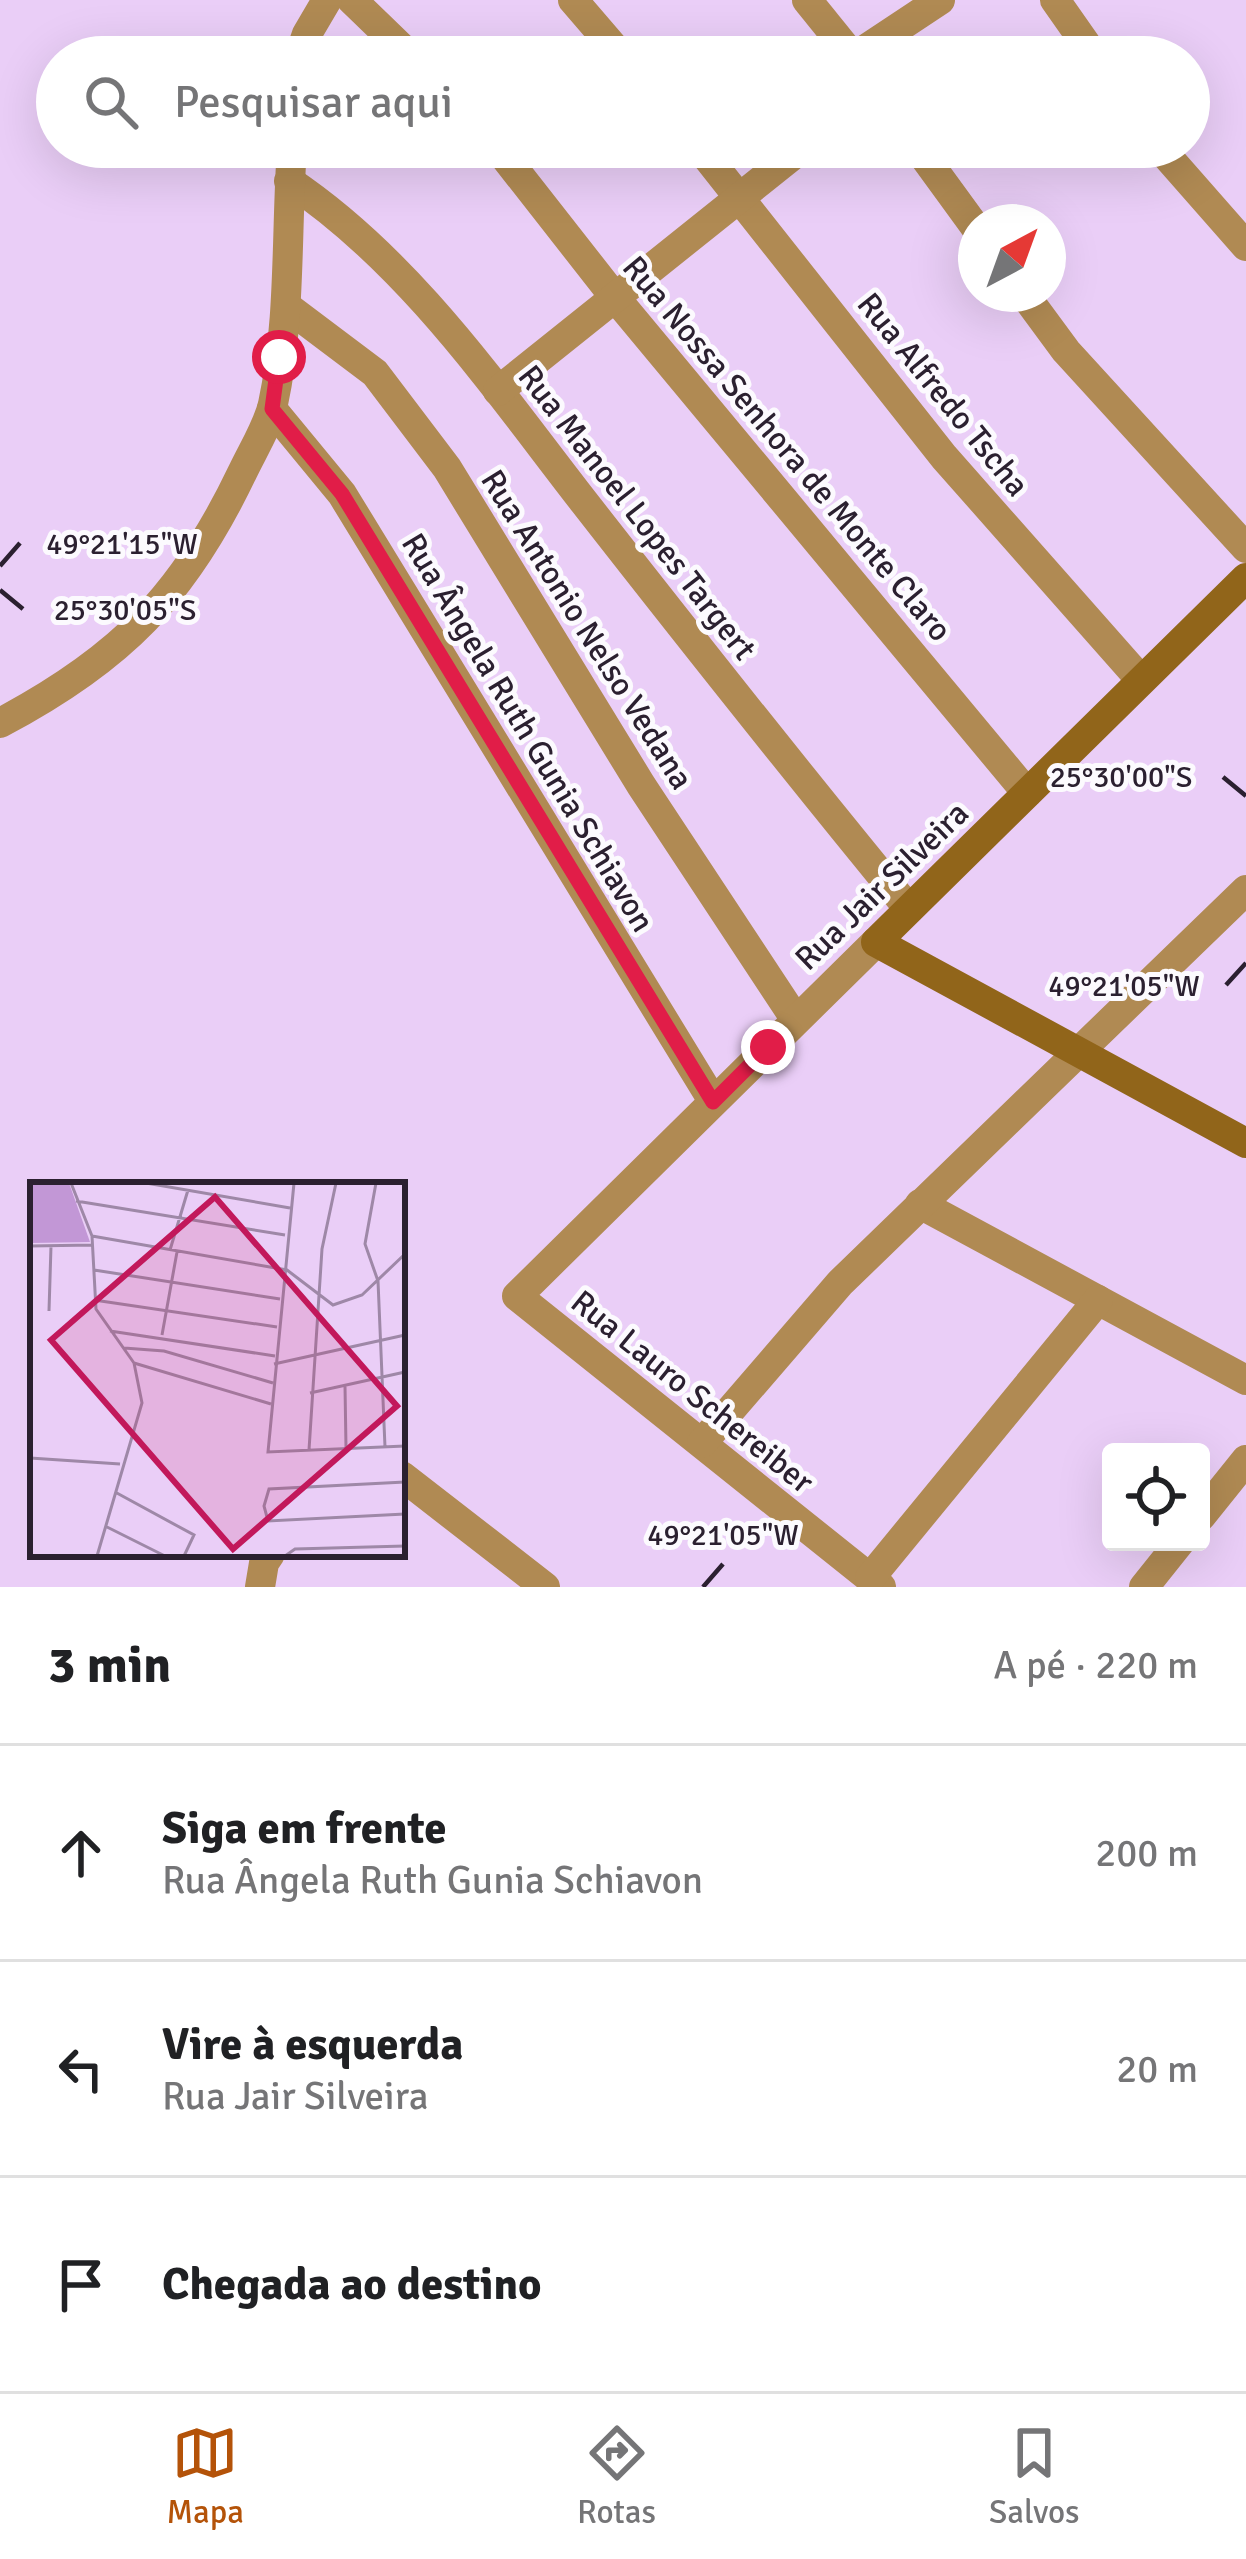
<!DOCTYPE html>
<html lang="pt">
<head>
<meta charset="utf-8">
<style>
  body { margin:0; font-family:Signika,sans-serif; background:#f2f2f2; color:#202124 }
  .controls { position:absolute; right:36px; bottom:36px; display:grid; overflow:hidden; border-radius:12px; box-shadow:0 12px 48px #0002 }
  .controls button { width:108px; height:108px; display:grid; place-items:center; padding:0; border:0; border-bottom:3px solid #e0e0e0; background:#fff; color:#202124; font:60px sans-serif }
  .compass { position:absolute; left:958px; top:204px; width:108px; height:108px; border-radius:50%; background:#fff; box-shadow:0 12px 48px #0002; rotate:41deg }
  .stop { position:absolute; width:36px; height:36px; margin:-27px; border:9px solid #e11d48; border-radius:50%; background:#fff }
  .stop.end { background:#e11d48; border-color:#fff; box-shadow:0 3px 12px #0008 }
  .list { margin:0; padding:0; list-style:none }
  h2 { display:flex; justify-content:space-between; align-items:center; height:156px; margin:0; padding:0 48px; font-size:51px }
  h2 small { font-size:39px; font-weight:400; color:#757577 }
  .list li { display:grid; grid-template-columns:78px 1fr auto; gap:36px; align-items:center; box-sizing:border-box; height:216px; padding:0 48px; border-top:3px solid #e0e0e0 }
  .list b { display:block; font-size:45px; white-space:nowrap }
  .list p { margin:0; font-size:39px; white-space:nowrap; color:#757577 }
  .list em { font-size:39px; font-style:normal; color:#757577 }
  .icon { flex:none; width:66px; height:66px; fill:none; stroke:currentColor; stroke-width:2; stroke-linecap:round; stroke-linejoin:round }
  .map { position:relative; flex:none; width:1246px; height:1587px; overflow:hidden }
  .search { position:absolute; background:#fff; box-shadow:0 12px 48px #0002; left:36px; right:36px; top:36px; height:132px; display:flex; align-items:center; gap:30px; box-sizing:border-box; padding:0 42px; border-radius:66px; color:#757577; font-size:45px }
  .sheet { height:804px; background:#fff }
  nav { display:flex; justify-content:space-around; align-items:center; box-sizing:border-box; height:168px; border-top:3px solid #e0e0e0; background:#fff; font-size:33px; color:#757577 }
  nav a { display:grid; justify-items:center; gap:6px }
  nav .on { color:#b45309 }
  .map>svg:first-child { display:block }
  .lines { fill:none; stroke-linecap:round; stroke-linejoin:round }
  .street { stroke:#b08a53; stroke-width:30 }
  .secondary { stroke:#91651a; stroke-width:30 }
  .route { stroke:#e11d48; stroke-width:15 }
  .ticks { fill:none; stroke:#2b2030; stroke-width:4.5 }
  .labels { text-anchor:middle; stroke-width:10; stroke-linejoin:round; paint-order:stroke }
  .street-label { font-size:33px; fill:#2b2030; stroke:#fcfafe }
  .inset-road { fill:none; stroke:#9e88a7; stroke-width:3 }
  .view { fill:#c2185b; fill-opacity:0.15; stroke:#c2185b; stroke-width:6 }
  .inset-edge { fill:none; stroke:#2b2030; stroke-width:6 }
  .ticks-label { font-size:30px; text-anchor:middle; fill:#2b2030; stroke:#fcfafe; stroke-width:10; stroke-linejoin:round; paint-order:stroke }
</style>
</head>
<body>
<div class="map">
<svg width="1246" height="1587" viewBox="0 0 1246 1587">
  <rect width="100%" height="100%" fill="#eacef7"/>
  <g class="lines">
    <g class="street">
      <polyline points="352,0 411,57"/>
      <polyline points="573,0 622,57"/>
      <polyline points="807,0 853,57"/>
      <polyline points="1055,0 1095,57"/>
      <polyline points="299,57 307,34 327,0"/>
      <polyline points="854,57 940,0"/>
      <polyline points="497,147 613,295 1027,793"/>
      <polyline points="699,147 944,457 1141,680"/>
      <polyline points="917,147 976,228"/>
      <polyline points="1159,147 1246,246"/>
      <path d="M 289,181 C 410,262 496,389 584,502 C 691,639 799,775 909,909"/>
      <polyline points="1024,294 1066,351 1246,548"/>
      <polyline points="286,306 375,373 447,468 641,785 796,1020"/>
      <polyline points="498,391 803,147"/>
      <polyline points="272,409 342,494 713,1101"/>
      <path d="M 0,723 C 121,659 184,595 243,471 C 253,450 268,426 273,404 C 291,320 286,232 292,147"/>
      <polyline points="876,942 517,1296 881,1587"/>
      <polyline points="920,1204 1246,1380"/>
      <polyline points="702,1443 840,1283 1246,890"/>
      <polyline points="402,1476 545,1587"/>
      <polyline points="1201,1516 1246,1460"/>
      <polyline points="870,1578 1098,1300"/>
      <polyline points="260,1587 264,1563 270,1554"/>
      <polyline points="1144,1587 1180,1542"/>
    </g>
    <polyline class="secondary" points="1246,578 876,942 1246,1143"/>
  </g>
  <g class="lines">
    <polyline class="route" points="279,357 272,409 342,494 713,1102 768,1047"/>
  </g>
  <path class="ticks" d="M 0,566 L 20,543M 0,590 L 23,609M 1223,777 L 1246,796M 1226,985 L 1246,963M 703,1587 L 723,1564"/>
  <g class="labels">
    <g class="street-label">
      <text transform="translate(944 394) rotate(51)" y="12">Rua Alfredo Tscha</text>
      <text transform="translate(788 448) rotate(50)" y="12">Rua Nossa Senhora de Monte Claro</text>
      <text transform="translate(638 512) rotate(52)" y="12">Rua Manoel Lopes Targert</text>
      <text transform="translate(588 629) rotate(58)" y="12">Rua Antonio Nelso Vedana</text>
      <text transform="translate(529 732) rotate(59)" y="12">Rua Ângela Ruth Gunia Schiavon</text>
      <text transform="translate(881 885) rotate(-44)" y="12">Rua Jair Silveira</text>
      <text transform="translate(693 1391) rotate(39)" y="12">Rua Lauro Schereiber</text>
    </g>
  </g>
  <g transform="translate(30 1182)">
    <rect width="375" height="375" fill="#eacef7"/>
    <path d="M 0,1 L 39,1 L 60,60 L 0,61 Z" fill="#c297d6"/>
    <path class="inset-road" d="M 41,1 L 62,54 L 66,127 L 104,181 L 112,221 L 67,374M 116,1 L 260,26M 264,1 L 238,270 L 375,264M 346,1 L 335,62 L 348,99 L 355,265M 46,19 L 255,53M 62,54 L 257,88 L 303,123 L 332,113 L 375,72M 0,64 L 63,63M 140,68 L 158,8M 64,88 L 250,117M 64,118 L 247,145M 19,129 L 21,64M 80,149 L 245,174M 132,153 L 147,70M 94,166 L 134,169 L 243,201M 104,181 L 241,222M 244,182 L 375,153M 315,204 L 316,266M 280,211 L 375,190M 279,268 L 292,67 L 306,1M 0,276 L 90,282M 375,300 L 239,307 L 234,324 L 238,339 L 375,332M 85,310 L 164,353 L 154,374M 77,345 L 135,374M 255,374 L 265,367 L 375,364"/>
    <path class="view" d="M 185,15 L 367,224 L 203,367 L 21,158 Z"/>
    <rect width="375" height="375" class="inset-edge"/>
  </g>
  <g class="ticks-label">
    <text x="122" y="554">49°21'15"W</text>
    <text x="125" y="620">25°30'05"S</text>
    <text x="1121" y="787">25°30'00"S</text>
    <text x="1124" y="996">49°21'05"W</text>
    <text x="723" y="1545">49°21'05"W</text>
  </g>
</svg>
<div class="controls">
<button><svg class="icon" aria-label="locate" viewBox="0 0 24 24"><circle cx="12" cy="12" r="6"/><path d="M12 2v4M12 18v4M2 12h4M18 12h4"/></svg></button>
</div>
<svg class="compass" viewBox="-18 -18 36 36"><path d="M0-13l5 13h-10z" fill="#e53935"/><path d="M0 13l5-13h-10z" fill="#757577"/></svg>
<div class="stop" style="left:279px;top:357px"></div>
<div class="stop end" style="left:768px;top:1047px"></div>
<div class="search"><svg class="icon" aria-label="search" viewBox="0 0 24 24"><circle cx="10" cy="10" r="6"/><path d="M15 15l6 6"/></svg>Pesquisar aqui</div>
</div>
<section class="sheet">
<h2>3 min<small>A pé · 220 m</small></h2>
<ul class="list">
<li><svg class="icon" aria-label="ahead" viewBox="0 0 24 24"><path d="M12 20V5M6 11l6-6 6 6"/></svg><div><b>Siga em frente</b><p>Rua Ângela Ruth Gunia Schiavon</p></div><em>200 m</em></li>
<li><svg class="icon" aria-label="left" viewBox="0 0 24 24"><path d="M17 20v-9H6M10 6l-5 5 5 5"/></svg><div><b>Vire à esquerda</b><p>Rua Jair Silveira</p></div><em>20 m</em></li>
<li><svg class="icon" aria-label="arrive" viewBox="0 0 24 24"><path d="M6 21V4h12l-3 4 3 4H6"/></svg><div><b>Chegada ao destino</b></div></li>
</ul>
</section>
<nav>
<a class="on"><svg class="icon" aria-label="map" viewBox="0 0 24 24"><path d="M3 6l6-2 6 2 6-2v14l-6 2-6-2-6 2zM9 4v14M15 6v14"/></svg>Mapa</a>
<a><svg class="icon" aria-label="directions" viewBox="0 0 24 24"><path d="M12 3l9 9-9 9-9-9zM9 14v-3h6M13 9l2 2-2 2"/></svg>Rotas</a>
<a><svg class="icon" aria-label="saved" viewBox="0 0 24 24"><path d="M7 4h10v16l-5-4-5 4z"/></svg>Salvos</a>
</nav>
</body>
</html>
